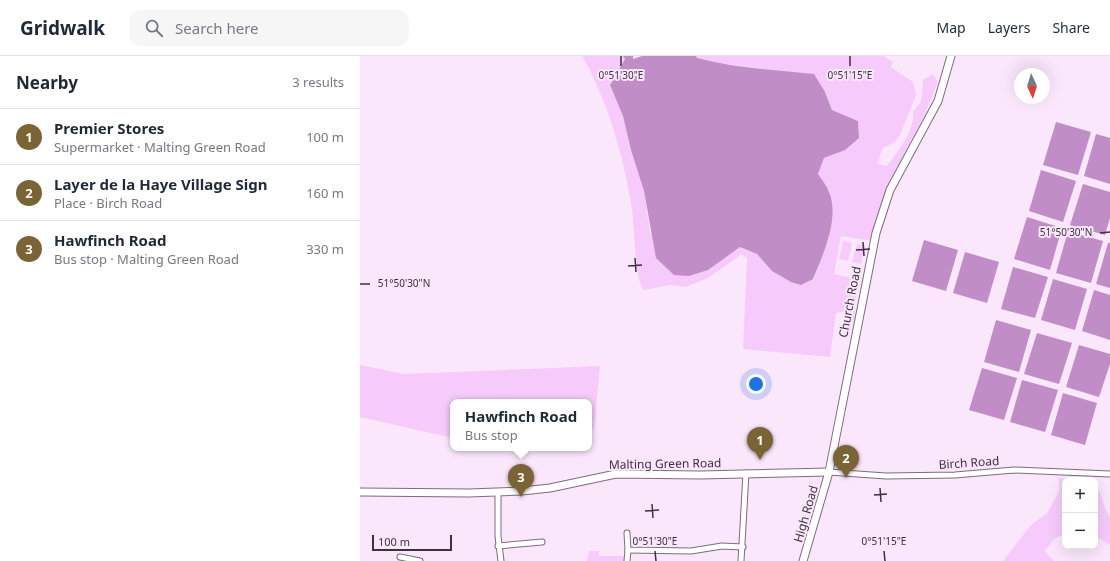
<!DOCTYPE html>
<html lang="en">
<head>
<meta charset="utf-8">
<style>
  body { margin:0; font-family:"Noto Sans",sans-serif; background:#f6f6f7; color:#1f2937 }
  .controls { position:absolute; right:12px; bottom:12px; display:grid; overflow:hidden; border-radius:8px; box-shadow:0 4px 16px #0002 }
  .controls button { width:36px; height:36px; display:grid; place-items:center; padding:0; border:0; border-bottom:1px solid #e0e1e3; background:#fff; color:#1f2937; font:20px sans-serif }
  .compass { position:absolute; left:654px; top:12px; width:36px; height:36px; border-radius:50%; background:#fff; box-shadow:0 4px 16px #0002; rotate:176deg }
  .scale { position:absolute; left:12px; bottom:10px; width:80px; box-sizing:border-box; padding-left:4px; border:2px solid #3a333b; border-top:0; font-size:11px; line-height:14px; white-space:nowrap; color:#3a333b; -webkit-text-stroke:3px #fbe7fc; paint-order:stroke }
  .you { position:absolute; left:396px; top:328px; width:14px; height:14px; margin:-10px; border:3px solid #fff; border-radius:50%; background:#1a73e8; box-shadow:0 0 0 6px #1a73e833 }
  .badge { display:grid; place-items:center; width:26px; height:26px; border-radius:50%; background:#7a6434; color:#fff; font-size:13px; font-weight:700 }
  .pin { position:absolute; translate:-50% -33px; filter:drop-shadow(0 1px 2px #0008) }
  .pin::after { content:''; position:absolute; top:21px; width:14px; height:12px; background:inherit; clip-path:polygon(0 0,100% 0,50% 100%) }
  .popup { position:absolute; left:90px; top:343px; width:142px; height:52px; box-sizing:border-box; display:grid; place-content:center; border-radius:8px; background:#fff; filter:drop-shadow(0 1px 3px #0005); font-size:13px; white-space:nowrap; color:#747a83 }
  .popup b { font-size:15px; color:#1f2937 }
  .popup::after { content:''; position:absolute; left:50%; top:100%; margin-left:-8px; border:8px solid transparent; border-top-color:#fff }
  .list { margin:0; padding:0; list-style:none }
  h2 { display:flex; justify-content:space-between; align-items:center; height:52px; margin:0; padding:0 16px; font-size:17px }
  h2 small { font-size:13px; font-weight:400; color:#747a83 }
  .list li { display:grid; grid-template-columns:26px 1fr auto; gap:12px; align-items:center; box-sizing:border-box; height:56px; padding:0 16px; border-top:1px solid #e0e1e3 }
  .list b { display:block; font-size:15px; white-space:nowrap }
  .list p { margin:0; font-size:13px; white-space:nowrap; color:#747a83 }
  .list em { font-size:13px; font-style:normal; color:#747a83 }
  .icon { flex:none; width:22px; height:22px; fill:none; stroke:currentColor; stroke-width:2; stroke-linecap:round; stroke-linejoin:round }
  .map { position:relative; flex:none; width:750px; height:505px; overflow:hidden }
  header { display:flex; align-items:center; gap:24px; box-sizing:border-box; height:56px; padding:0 20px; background:#fff; border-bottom:1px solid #e0e1e3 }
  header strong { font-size:19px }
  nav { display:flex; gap:22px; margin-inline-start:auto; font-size:14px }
  .search { width:280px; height:36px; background:#f6f6f7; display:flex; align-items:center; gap:10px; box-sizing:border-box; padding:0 14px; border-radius:12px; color:#747a83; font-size:15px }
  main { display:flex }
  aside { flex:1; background:#fff }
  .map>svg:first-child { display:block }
  .green { fill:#f6cbfb }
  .water { fill:#c18dc6 }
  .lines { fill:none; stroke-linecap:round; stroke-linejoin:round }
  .street-casing { stroke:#7d6c7e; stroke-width:7 }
  .secondary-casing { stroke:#7d6c7e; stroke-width:9 }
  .street { stroke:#fff; stroke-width:5 }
  .secondary { stroke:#fff; stroke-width:7 }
  .ticks { fill:none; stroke:#3a333b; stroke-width:1.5 }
  .labels { text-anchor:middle; stroke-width:4; stroke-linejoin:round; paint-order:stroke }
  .street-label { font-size:12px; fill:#3a333b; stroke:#fbe7fc }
  .ticks-label { font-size:10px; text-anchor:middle; fill:#3a333b; stroke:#fbe7fc; stroke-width:4; stroke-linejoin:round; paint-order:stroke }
</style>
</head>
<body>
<header>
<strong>Gridwalk</strong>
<div class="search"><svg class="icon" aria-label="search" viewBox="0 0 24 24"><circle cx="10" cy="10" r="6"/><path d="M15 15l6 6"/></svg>Search here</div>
<nav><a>Map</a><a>Layers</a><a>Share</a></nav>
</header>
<main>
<aside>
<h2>Nearby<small>3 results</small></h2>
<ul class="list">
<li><span class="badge">1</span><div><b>Premier Stores</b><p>Supermarket · Malting Green Road</p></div><em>100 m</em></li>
<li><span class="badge">2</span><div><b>Layer de la Haye Village Sign</b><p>Place · Birch Road</p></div><em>160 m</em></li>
<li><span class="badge">3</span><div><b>Hawfinch Road</b><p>Bus stop · Malting Green Road</p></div><em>330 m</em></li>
</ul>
</aside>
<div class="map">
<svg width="750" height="505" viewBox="0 0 750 505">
  <rect width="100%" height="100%" fill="#fbe7fc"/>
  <g class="green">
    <path d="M 222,0 L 263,0 L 265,2 L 250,29 L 263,60 L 271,94 L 284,135 L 290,177 L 369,198 L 380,191 L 397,198 L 412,215 L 454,223 L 469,181 L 470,137 L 458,118 L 464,102 L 485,94 L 498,65 L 472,54 L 465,36 L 410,14 L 353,6 L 337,2 L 336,0 L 524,0 L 533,6 L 531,11 L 553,26 L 556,39 L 540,79 L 535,86 L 523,92 L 517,108 L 527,110 C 538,95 555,75 553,55 L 561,46 L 563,24 L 573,18 L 578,26 L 564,60 L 529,127 L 522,145 L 512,185 L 481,180 L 474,218 L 500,224 C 499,232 495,242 495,250 C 495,257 497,259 494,266 L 486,255 L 476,257 L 470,301 L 383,293 L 387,202 L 382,198 L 348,222 L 326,231 L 311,229 L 283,234 C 274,216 275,175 272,153 C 264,102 248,45 222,0 Z"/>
    <polygon points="483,185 492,187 488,205 479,203"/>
    <polygon points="497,188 505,189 501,208 492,206"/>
    <polygon points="0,309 44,318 240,310 234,373 229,373 229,346 93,346 93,382 0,361"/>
    <polygon points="699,422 731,424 705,424 705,477 694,483 685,495 694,505 643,505 671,469 687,457 699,436"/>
    <path d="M 735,428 C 743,438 742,451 750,460 L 750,489 L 735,480 Z"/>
    <polygon points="229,495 239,495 239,500 264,500 264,505 227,505"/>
  </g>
  <g class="water">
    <path d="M 263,0 L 273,0 L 273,3 L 282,0 L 336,0 L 337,2 C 375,12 415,14 454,18 L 465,36 L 472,54 L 498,65 L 499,82 L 485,94 L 464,102 L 458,118 C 462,124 467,130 469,136 C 480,162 463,199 453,223 L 441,229 L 431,226 L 412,215 L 397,198 L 380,191 L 348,214 L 329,220 L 314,219 L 296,202 L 284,135 L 271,94 L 263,60 L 250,29 L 265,3 Z"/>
    <polygon points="696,66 731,76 718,119 683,109"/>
    <polygon points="736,78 750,82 750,128 724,120"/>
    <polygon points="681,114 716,125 703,166 669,155"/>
    <polygon points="723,128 750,136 750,162 745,179 710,169"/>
    <polygon points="667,161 702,172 690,214 654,203"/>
    <polygon points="708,175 743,185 731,227 696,217"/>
    <polygon points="564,184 598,194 586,235 552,225"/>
    <polygon points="748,187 750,187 750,232 736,228"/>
    <polygon points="605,196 639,206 627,247 593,237"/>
    <polygon points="653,211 688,221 675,262 641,253"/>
    <polygon points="693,223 727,233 715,274 681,264"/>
    <polygon points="734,234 750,239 750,284 722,275"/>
    <polygon points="636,264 671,274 659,316 624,306"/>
    <polygon points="677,277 712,287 699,328 664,318"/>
    <polygon points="719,289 750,298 750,308 739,341 706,331"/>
    <polygon points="622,312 657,322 644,364 609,354"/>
    <polygon points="662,324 698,334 685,376 650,366"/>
    <polygon points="703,337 737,347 725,389 691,379"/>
  </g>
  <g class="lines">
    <g class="street-casing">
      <g id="street">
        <polyline points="469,416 526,420 595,419 654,414 750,418"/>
        <polyline points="138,436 138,480 141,505"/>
        <polyline points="267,477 268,494 331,495 362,490 383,491"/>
        <polyline points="138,490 182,486"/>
        <polyline points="40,501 60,505"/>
        <polyline points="267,505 268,494"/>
        <polyline points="381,505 386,417"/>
      </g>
    </g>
    <g class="secondary-casing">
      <g id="secondary">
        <polyline points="0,436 109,437 162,435 190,432 256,418 341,419 469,416"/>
        <polyline points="443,505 469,416 516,177 530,134 578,45 591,0"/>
      </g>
    </g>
    <use href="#street" class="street"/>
    <use href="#secondary" class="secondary"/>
  </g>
  <path class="ticks" d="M 261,0 L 261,10M 490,0 L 490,10M 740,177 L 750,176M 503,186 L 504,200M 496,194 L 510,193M 275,202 L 276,216M 268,210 L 282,209M 0,228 L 10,228M 520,432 L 521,446M 514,439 L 527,438M 292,448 L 293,462M 285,455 L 299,454M 295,495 L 296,505M 524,495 L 525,505"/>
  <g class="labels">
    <g class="street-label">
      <text transform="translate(490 246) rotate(-79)" y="4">Church Road</text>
      <text transform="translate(609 407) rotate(-4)" y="4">Birch Road</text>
      <text transform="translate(305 408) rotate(-1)" y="4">Malting Green Road</text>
      <text transform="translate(446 458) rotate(-74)" y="4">High Road</text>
    </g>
  </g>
  <g class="ticks-label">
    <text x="261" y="23">0°51'30"E</text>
    <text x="490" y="23">0°51'15"E</text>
    <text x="706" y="180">51°50'30"N</text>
    <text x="44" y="231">51°50'30"N</text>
    <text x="295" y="489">0°51'30"E</text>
    <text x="524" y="489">0°51'15"E</text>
  </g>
</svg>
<div class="controls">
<button>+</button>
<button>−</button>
</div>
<svg class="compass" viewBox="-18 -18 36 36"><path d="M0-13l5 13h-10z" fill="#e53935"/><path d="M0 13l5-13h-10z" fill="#747a83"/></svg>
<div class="scale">100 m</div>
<div class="you"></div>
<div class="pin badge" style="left:400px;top:404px">1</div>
<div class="pin badge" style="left:486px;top:422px">2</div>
<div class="pin badge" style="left:161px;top:441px">3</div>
<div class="popup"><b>Hawfinch Road</b>Bus stop</div>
</div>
</main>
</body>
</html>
